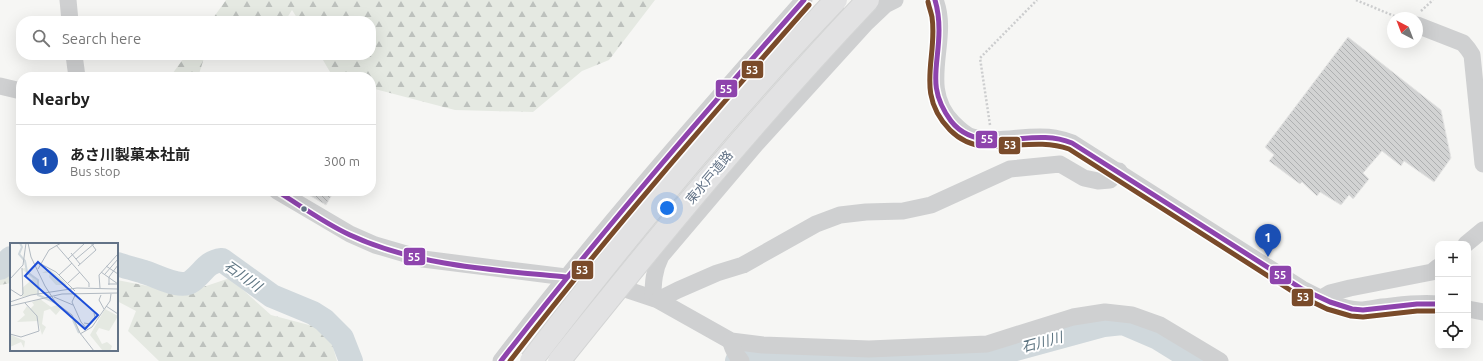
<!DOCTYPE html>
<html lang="en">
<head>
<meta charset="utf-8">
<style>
  body { margin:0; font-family:Ubuntu,"Noto Sans JP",sans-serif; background:#f2f2f2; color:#222 }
  .controls { position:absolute; right:12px; bottom:12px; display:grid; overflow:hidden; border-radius:8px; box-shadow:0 4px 16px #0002 }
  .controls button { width:36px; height:36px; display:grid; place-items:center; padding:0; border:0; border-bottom:1px solid #e0e0e0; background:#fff; color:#222; font:20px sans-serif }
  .compass { position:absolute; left:1387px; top:12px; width:36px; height:36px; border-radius:50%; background:#fff; box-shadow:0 4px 16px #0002; rotate:318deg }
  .you { position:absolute; left:667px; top:208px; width:14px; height:14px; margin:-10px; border:3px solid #fff; border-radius:50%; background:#1a73e8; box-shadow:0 0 0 6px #1a73e833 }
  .badge { display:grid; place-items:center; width:26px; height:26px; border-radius:50%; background:#db2777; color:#fff; font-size:13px; font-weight:700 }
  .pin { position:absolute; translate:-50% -33px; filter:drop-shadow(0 1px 2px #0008) }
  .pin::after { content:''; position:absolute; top:21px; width:14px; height:12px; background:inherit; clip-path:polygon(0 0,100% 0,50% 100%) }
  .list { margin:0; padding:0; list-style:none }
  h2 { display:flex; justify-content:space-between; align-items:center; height:52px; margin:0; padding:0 16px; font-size:17px }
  h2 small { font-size:13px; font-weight:400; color:#767676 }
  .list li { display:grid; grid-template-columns:26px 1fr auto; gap:12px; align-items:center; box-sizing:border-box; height:72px; padding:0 16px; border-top:1px solid #e0e0e0 }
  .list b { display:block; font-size:15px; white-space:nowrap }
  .list p { margin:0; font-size:13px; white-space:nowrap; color:#767676 }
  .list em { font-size:13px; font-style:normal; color:#767676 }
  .icon { flex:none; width:22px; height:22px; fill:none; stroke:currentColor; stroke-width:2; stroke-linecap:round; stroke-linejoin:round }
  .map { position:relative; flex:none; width:1483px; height:361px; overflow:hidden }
  .search { position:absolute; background:#fff; box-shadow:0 4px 16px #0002; left:16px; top:16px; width:360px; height:44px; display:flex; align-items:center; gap:10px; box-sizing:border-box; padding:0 14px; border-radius:16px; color:#767676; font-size:15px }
  .panel { position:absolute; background:#fff; box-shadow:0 4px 16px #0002; left:16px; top:72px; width:360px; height:124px; border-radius:16px }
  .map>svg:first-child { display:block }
  .forest { fill:url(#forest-firs) }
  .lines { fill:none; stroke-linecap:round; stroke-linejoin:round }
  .river { stroke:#d0d8dc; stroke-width:24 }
  .building { fill:url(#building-back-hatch); stroke:#e5e5e4 }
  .path { stroke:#cccdce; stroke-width:2.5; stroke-dasharray:2 2; stroke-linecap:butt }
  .minor { stroke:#cfd0d1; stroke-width:17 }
  .highway-bridge-casing { stroke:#d3d4d4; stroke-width:24; stroke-linecap:butt }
  .highway-bridge { stroke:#e2e2e3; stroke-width:22 }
  .bus-1-casing { stroke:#fff; stroke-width:8 }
  .bus-2-casing { stroke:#fff; stroke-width:8 }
  .bus-1 { stroke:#8e44ad; stroke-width:5 }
  .bus-2 { stroke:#7a4b2a; stroke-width:5 }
  .bus-dot { fill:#637387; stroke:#fff; stroke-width:1.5 }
  .labels { text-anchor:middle; stroke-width:4; stroke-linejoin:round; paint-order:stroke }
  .street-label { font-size:13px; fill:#637387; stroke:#fff }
  .water-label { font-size:14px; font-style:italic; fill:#5f7683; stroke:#fff }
  .inset-river { fill:none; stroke:#d0d8dc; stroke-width:2 }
  .inset-road { fill:none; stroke:#b2bac2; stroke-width:1 }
  .view { fill:#1d4ed8; fill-opacity:0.15; stroke:#1d4ed8; stroke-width:2 }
  .inset-edge { fill:none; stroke:#637387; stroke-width:2 }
  .line-badge { stroke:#fff; stroke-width:1.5 }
  .badge-label { font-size:11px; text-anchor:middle; font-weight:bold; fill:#fff }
</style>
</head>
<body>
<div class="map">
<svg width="1483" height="361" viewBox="0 0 1483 361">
  <defs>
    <pattern id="forest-firs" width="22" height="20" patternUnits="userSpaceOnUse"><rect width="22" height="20" fill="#e5e9e2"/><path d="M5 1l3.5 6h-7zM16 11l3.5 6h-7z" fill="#bdc1bd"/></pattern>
    <pattern id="building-back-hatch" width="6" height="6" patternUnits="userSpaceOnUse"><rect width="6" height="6" fill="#d2d3d3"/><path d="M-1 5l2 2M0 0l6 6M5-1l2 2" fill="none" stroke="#aeb0b1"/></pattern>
  </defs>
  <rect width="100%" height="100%" fill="#f6f6f4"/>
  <g class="forest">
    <polygon points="226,0 655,0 609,60 582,71 533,112 455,110 371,88 371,77 333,77 320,55 371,55 371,21 299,21 292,10 285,21 211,21"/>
    <polygon points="186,55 205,55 198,77 170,77"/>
    <polygon points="11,266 11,283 0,285 0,271"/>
    <polygon points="230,278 271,315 328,330 337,361 159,361 128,331 136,311 117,301 117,280 158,288 197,289"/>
  </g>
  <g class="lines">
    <g class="river">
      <path d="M 117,264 C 126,267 135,269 144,272 C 156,275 180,290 192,281 C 204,272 206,262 222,260 L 272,296 L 313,313 L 324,320 L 342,338 L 351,361"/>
      <polyline points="0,268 11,258"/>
      <polyline points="737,361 749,354 955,358 989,356 1001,353 1104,325 1123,323 1158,338 1195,361"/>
    </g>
  </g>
  <g class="building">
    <polygon points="1348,37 1441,110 1451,158 1434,182 1404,161 1401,166 1382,151 1363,173 1369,179 1353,199 1349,195 1341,205 1320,192 1317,196 1302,182 1300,184 1269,161 1274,155 1265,147"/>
    <polygon points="302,191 334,191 326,205"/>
  </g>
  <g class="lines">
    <g class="path">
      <polyline points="1356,0 1399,18"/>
      <polyline points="1421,11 1433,0"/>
      <polyline points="990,125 980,58 1037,0"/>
    </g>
    <g class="minor">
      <polyline points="68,0 70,21"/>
      <path d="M 935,0 C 951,40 917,87 953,123 C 958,128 965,135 972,137 C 1000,145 1027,133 1055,138 C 1061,139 1067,141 1072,143 L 1302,289 C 1320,298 1339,309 1360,310 C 1367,310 1375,308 1382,307 C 1401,305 1419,302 1438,304"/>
      <polyline points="1417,25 1463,43 1468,49 1472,55 1483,164"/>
      <polyline points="74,55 77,77"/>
      <polyline points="0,86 21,91"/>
      <polyline points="277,191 350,234 375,245 423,259 566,277 619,287 658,300 731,341 763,345 869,349 987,344 1073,317 1105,312 1132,315 1160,325 1220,361"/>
      <polyline points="1466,244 1483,230"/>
      <path d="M 653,298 C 653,282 654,270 661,256 L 756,144 L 866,23 L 885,5 L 895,0"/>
      <polyline points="1320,299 1330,293 1350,288 1432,272 1438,267"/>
      <polyline points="658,300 678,290 717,273 743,265 816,224 840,215 866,212 903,211 931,205 1010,169 1060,164 1084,178 1098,181 1110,180 1119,171"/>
      <polyline points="1468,309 1483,312"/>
      <path d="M 731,341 C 732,349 736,355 741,361"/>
      <path d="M 501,361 C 596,236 700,118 804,0"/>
    </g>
    <g class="highway-bridge-casing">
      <g id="highway-bridge">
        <path d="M 531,361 C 627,236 727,114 836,0"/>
        <path d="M 559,361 C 658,237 759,115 868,0"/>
      </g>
    </g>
    <use href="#highway-bridge" class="highway-bridge"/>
    <g class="bus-1-casing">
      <g id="bus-1">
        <path d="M 935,0 C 938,10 939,19 939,30 C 939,67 926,87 951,121 C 961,134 974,139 991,140 C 1019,141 1045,132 1072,143 L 1302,289 L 1330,302 L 1352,309 L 1363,310 L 1417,304 L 1438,304"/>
        <path d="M 277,191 C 301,206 324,223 350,235 C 417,266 493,270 566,277"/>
        <path d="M 501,361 C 597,237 700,118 804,0"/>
      </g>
    </g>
    <g class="bus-2-casing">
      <g id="bus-2">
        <path d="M 928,2 C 929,7 931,12 932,17 C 938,58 914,93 950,130 C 960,140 970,145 984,146 C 1013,148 1041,139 1069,149 L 1298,295 L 1327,309 L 1351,316 L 1363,317 L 1417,311 L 1437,311"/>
        <path d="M 510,361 C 605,238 707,121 809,5"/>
      </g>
    </g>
    <use href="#bus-1" class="bus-1"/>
    <use href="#bus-2" class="bus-2"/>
  </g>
  <circle class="bus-dot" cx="304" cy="209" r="3.5"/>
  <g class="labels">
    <g class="street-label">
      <text transform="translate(709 177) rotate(-50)" y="5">東水戸道路</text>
    </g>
    <g class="water-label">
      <text transform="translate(243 276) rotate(35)" y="5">石川川</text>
      <text transform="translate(1042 342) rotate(-15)" y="5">石川川</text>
    </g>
  </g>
  <g transform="translate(10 243)">
    <rect width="108" height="108" fill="#f6f6f4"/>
    <path d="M 15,25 L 28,38 L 30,44 L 27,51 L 12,54 L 12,45 L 23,36 L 12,26 ZM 39,26 L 53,37 L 57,42 L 46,42 L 39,34 L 40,30 L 32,30 ZM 30,56 L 41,64 L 47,62 L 51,66 L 46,72 L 40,66 L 34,68 L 32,81 L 36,84 L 32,92 L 28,78 L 7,79 L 15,72 L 13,69 L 17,63 L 20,66 L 24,62 L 22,59 ZM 95,66 L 108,73 L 99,88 L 89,85 L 86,90 L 92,101 L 97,99 L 102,103 L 100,108 L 93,108 L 80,92 ZM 1,92 L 15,98 L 14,105 L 11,99 L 0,104 Z" fill="#e5e9e2"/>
    <path class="inset-river" d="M 10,0 L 12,4 L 9,11 L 15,18 L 17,29 L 28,37 L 28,52 L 46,60M 63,77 L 69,90"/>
    <path class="inset-road" d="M 18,0 L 21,14 L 35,43 L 46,60 L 62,72 L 70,90 L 84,108M 46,2 L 79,40 L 79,44M 61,10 L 70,21M 58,16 L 75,0M 66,16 L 85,0M 31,21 L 46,29 L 65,48M 68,23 L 86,7 L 81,0M 96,23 L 108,31M 28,26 L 39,7 L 51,0M 91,29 L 108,41 L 98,41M 95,31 L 108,16M 49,32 L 62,20M 0,36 L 13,22 L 16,0M 58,40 L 70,29M 99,42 L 99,34 L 108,22M 90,45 L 89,32 L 107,12M 0,46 L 11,53 L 13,51 L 12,25M 66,50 L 62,59 L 71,79 L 78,87M 91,52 L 89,57 L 94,66M 44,54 L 63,62M 0,59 L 21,52 L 67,45 L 108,46M 0,63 L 52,51 L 108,50M 96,63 L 108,71M 74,80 L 80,81 L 85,74 L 84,70M 0,91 L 11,94 L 29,88 L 27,73 L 15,60M 70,91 L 82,84 L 100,58 L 101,51"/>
    <path class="view" d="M 28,19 L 88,72 L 75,86 L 15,33 Z"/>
    <rect width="108" height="108" class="inset-edge"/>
  </g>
  <g class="line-badge">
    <rect x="741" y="60" width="23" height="19" rx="4" fill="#7a4b2a"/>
    <rect x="715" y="79" width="23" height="19" rx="4" fill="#8e44ad"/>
    <rect x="975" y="130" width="23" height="19" rx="4" fill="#8e44ad"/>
    <rect x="998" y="136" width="23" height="19" rx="4" fill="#7a4b2a"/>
    <rect x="403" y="247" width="23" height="19" rx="4" fill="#8e44ad"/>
    <rect x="571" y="260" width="23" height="20" rx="4" fill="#7a4b2a"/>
    <rect x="1269" y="265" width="23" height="20" rx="4" fill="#8e44ad"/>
    <rect x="1291" y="288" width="23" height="19" rx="4" fill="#7a4b2a"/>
  </g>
  <g class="badge-label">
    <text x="752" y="74">53</text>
    <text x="726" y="93">55</text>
    <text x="987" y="143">55</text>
    <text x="1010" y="149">53</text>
    <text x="414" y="261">55</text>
    <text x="582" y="274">53</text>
    <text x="1280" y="279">55</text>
    <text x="1303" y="301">53</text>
  </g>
</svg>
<div class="controls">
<button>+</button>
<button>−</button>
<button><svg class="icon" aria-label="locate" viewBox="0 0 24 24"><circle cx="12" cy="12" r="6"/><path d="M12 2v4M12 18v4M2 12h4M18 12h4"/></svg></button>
</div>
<svg class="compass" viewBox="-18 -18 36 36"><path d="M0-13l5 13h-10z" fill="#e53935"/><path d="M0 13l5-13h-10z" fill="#767676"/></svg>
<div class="you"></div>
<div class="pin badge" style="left:1268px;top:257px;background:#1a4fb4">1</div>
<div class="search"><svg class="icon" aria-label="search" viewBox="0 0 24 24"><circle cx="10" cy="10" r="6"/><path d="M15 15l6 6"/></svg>Search here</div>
<section class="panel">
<h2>Nearby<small></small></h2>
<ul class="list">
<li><span class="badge" style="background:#1a4fb4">1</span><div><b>あさ川製菓本社前</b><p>Bus stop</p></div><em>300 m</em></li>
</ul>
</section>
</div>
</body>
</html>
